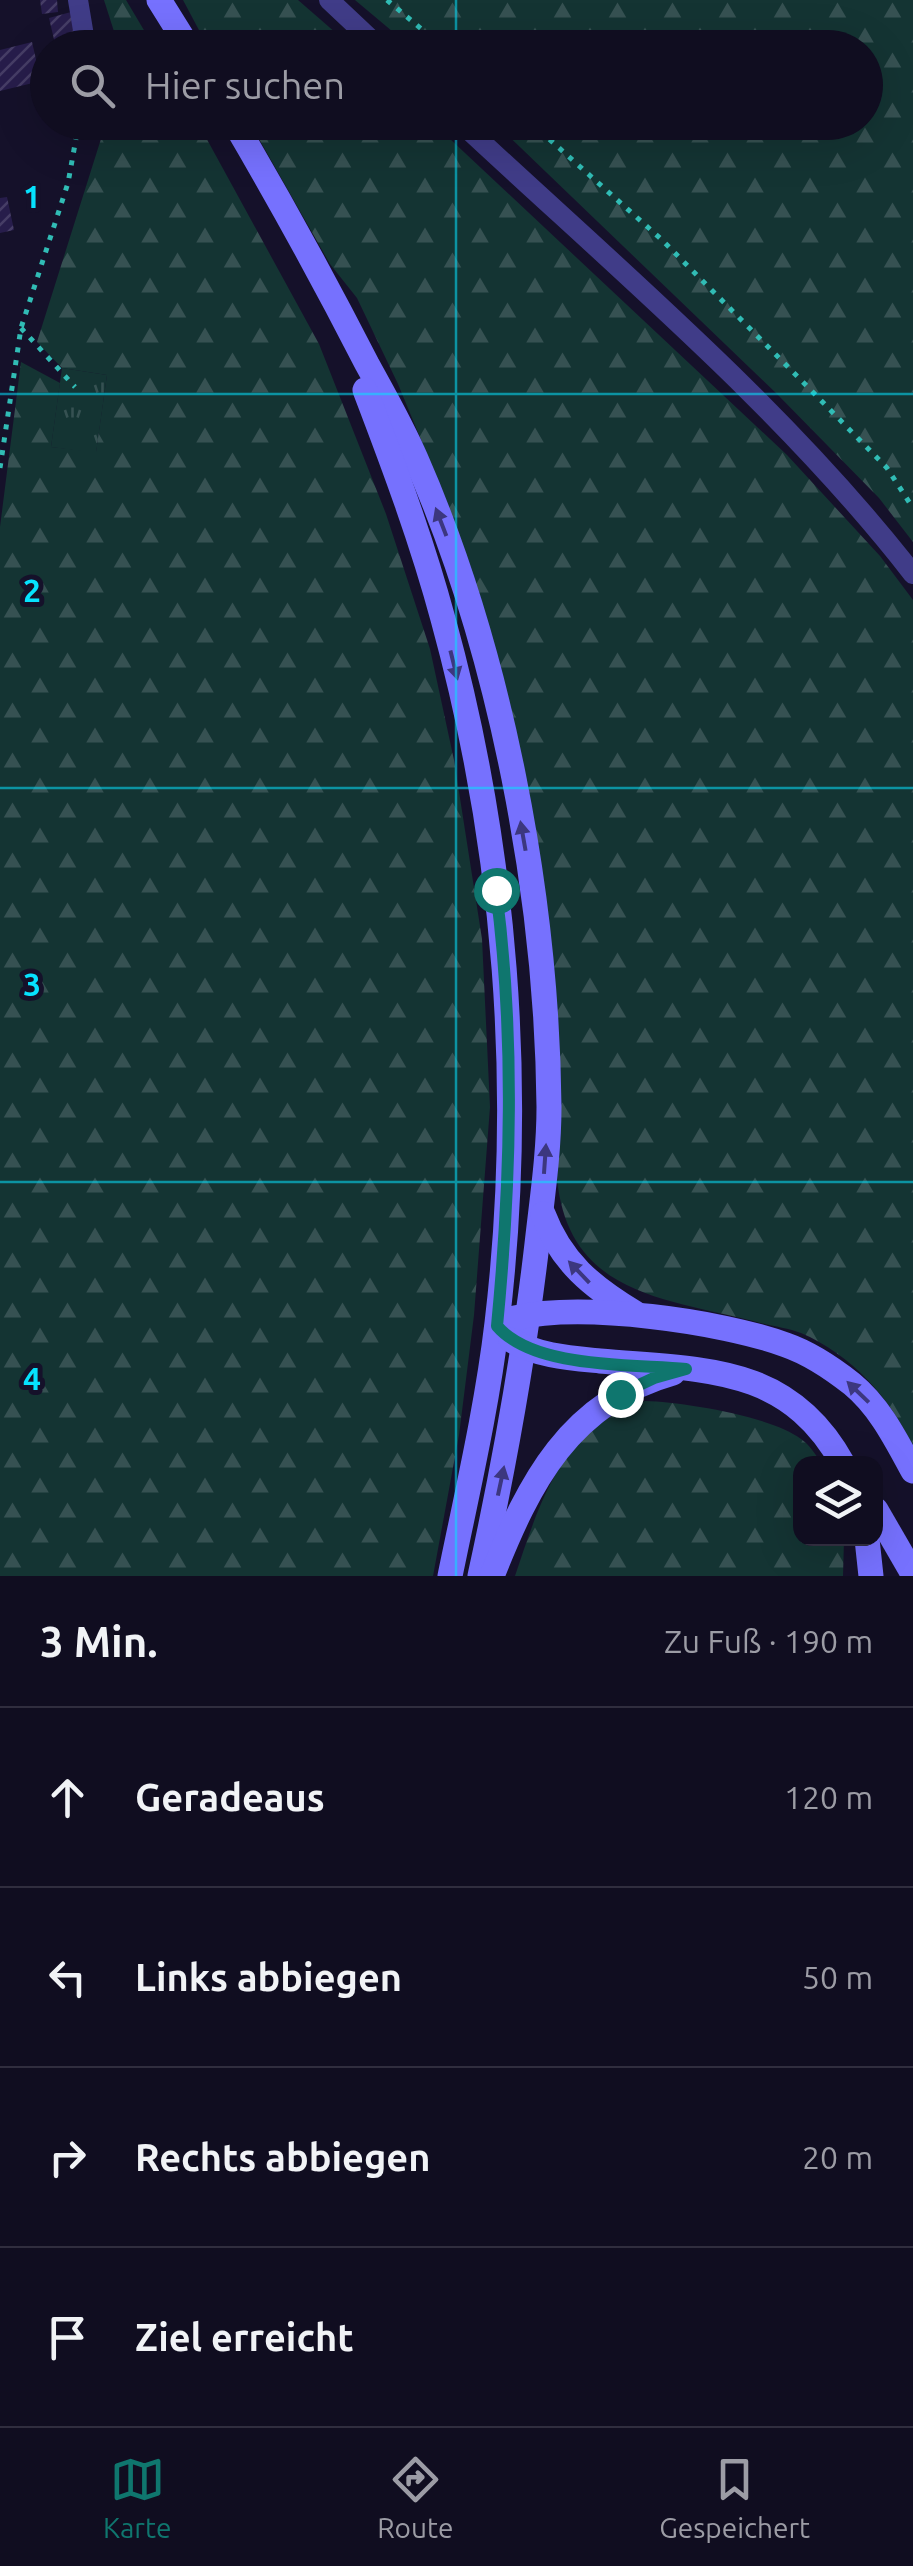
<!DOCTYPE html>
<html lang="de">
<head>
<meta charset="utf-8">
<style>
  body { margin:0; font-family:Ubuntu,sans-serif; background:#191629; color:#f1f3f6 }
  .controls { position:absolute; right:30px; bottom:30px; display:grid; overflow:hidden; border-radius:20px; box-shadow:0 10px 40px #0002 }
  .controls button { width:90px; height:90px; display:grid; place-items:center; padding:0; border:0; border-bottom:2px solid #302d3e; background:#100d20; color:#f1f3f6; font:50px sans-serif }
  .stop { position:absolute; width:30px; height:30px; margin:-22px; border:8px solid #0f766e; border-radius:50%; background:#fff }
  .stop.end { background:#0f766e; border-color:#fff; box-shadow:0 2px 10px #0008 }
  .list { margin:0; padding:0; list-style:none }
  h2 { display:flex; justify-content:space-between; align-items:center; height:130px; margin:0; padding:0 40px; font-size:42px }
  h2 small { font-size:32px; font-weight:400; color:#9c9ca5 }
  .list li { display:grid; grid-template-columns:65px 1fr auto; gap:30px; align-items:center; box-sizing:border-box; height:180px; padding:0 40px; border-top:2px solid #302d3e }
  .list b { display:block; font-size:38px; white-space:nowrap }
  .list em { font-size:32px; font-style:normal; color:#9c9ca5 }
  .icon { flex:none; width:55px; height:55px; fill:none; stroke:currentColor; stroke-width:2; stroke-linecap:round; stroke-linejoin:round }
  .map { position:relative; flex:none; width:913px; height:1576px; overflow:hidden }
  .search { position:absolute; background:#100d20; box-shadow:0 10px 40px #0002; left:30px; right:30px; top:30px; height:110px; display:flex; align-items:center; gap:25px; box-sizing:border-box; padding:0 35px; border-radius:55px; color:#9c9ca5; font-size:38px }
  .sheet { height:850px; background:#100d20 }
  nav { display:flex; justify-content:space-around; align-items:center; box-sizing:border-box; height:140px; border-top:2px solid #302d3e; background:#100d20; font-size:28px; color:#9c9ca5 }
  nav a { display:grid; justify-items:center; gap:5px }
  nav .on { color:#0f766e }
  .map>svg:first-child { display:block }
  .grass { fill:url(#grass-tufts) }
  .forest { fill:url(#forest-firs) }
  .building { fill:url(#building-hatch) }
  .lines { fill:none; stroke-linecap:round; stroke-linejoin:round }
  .path { stroke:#31bcb5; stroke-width:5; stroke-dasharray:5 8; stroke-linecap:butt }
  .minor { stroke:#403c88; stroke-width:20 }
  .secondary { stroke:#7671fe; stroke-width:25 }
  .oneway { fill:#3c377f }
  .route { stroke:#0f766e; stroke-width:12 }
  .grid { fill:none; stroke:#06e2fe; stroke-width:2.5; stroke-opacity:0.55 }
  .grid-label { font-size:32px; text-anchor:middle; font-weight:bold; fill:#06e2fe; stroke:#15112a; stroke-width:10; stroke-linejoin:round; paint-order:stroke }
</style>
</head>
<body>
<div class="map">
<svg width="913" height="1576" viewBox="0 0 913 1576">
  <defs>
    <pattern id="grass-tufts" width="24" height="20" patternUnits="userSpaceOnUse" patternTransform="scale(2.5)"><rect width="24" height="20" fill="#143433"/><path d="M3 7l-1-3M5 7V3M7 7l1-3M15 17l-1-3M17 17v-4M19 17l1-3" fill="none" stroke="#365152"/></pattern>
    <pattern id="forest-firs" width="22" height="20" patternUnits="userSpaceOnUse" patternTransform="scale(2.5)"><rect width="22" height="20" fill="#143433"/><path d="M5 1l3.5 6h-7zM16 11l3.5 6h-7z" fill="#365152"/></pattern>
    <pattern id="building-hatch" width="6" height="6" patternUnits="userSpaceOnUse" patternTransform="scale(2.5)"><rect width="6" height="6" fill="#271d4b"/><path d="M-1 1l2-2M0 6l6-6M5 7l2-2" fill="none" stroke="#463d66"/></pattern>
  </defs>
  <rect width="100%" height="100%" fill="#15112a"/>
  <polygon class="grass" points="62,368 107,375 96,453 51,447"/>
  <g class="forest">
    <polygon points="104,0 126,0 154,47 119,47"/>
    <polygon points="183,0 298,0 352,47 208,47"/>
    <polygon points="355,0 913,0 913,542 879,498 777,394 495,123 866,122 866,48 411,47"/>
    <polygon points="106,123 198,123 319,344 386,514 430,649 454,760 482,939 490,1107 474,1315 459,1435 433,1576 0,1576 0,527 21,362 60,383 51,447 96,452 107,375 62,368 37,342"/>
    <path d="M 250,123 L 433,123 L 787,455 L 880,556 L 913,600 L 913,1446 C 890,1398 852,1355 801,1333 C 788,1328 771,1326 757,1322 C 664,1298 569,1295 557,1179 L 559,1034 L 539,869 L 485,616 L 448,505 L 398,384 L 357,298 L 330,264 Z"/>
    <path d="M 645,1401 C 682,1402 771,1416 801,1439 C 809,1444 816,1455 821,1463 L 800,1464 L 800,1539 L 844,1539 L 843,1576 L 515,1576 C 541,1499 561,1429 645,1401 Z"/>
  </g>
  <g class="building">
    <polygon points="40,0 57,0 58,12 42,14"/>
    <polygon points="71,12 79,48 56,48 49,18"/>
    <polygon points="32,42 41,81 0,91 0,50"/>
    <polygon points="7,197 14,230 0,233 0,198"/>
  </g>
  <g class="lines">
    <g class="path">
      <polyline points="387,0 444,48"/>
      <polyline points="530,122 661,239 799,378 887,468 913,508"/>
      <polyline points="21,328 75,387"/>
      <polyline points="0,468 21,328 68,183 79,122"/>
    </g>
    <g class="minor">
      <polyline points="78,0 86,48"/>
      <polyline points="329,0 380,48"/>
      <path d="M 460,122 C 614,266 784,408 913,574"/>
    </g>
    <g class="secondary">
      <polyline points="159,0 189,48"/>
      <path d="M 234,122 C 281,202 325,282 367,364 C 384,395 402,426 416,459 C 501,653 547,896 549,1107 C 549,1153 542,1199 537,1244 C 524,1357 504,1466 480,1576"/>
      <path d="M 365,390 C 394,466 422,541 443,619 C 506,848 525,1088 497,1323 C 487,1408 467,1493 450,1576"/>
      <path d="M 543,1214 C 561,1262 592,1287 635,1313"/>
      <path d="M 515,1318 C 582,1302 721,1321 786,1345 C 809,1353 833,1369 852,1384 C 880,1407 896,1440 913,1471"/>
      <path d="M 511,1340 C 538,1356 569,1358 600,1361 C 700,1370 788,1363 843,1464"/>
      <polyline points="876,1510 913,1574"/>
      <polyline points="867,1539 871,1576"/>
      <path d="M 492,1576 C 529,1482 570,1402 673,1373"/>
    </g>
  </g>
  <defs><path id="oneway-solid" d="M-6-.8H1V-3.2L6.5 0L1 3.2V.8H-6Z" transform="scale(2.5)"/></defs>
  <g class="oneway">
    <use href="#oneway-solid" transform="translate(441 522) rotate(-111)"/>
    <use href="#oneway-solid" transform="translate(454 665) rotate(76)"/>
    <use href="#oneway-solid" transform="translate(523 836) rotate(-100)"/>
    <use href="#oneway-solid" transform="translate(545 1159) rotate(-86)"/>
    <use href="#oneway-solid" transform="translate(579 1272) rotate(-134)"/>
    <use href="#oneway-solid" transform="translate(858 1392) rotate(-136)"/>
    <use href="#oneway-solid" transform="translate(501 1481) rotate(-78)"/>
  </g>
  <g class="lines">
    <path class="route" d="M 496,890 C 515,1036 511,1181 497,1326 C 534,1369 632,1364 686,1369 L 654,1378 L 620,1394"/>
  </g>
  <path class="grid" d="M 456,0 L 456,48M 456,122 L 456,1576M 0,394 L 913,394M 0,788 L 913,788M 0,1182 L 913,1182"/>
  <g class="grid-label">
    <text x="32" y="208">1</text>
    <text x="32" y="602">2</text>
    <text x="32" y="996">3</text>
    <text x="32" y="1390">4</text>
  </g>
</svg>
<div class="controls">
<button><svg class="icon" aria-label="layers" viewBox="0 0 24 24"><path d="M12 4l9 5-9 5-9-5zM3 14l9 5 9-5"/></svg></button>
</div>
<div class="stop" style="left:496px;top:890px"></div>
<div class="stop end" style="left:620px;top:1394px"></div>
<div class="search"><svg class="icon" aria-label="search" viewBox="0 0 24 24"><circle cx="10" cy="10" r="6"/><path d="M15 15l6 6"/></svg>Hier suchen</div>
</div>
<section class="sheet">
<h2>3 Min.<small>Zu Fuß · 190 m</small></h2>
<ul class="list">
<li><svg class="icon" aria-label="ahead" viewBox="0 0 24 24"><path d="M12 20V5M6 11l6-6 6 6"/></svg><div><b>Geradeaus</b></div><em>120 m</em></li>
<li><svg class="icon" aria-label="left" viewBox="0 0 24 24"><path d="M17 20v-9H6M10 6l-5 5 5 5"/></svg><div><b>Links abbiegen</b></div><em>50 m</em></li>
<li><svg class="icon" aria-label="right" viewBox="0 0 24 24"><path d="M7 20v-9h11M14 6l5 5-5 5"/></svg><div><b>Rechts abbiegen</b></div><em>20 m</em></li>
<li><svg class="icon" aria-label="arrive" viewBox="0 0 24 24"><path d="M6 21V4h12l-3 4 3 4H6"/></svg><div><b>Ziel erreicht</b></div></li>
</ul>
</section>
<nav>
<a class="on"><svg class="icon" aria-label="map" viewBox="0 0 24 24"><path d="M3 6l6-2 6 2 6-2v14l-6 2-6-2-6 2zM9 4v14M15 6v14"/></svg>Karte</a>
<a><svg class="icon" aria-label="directions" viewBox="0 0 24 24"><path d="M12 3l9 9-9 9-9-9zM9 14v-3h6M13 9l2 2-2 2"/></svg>Route</a>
<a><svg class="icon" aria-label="saved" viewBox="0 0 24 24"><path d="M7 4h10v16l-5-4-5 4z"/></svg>Gespeichert</a>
</nav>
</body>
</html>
